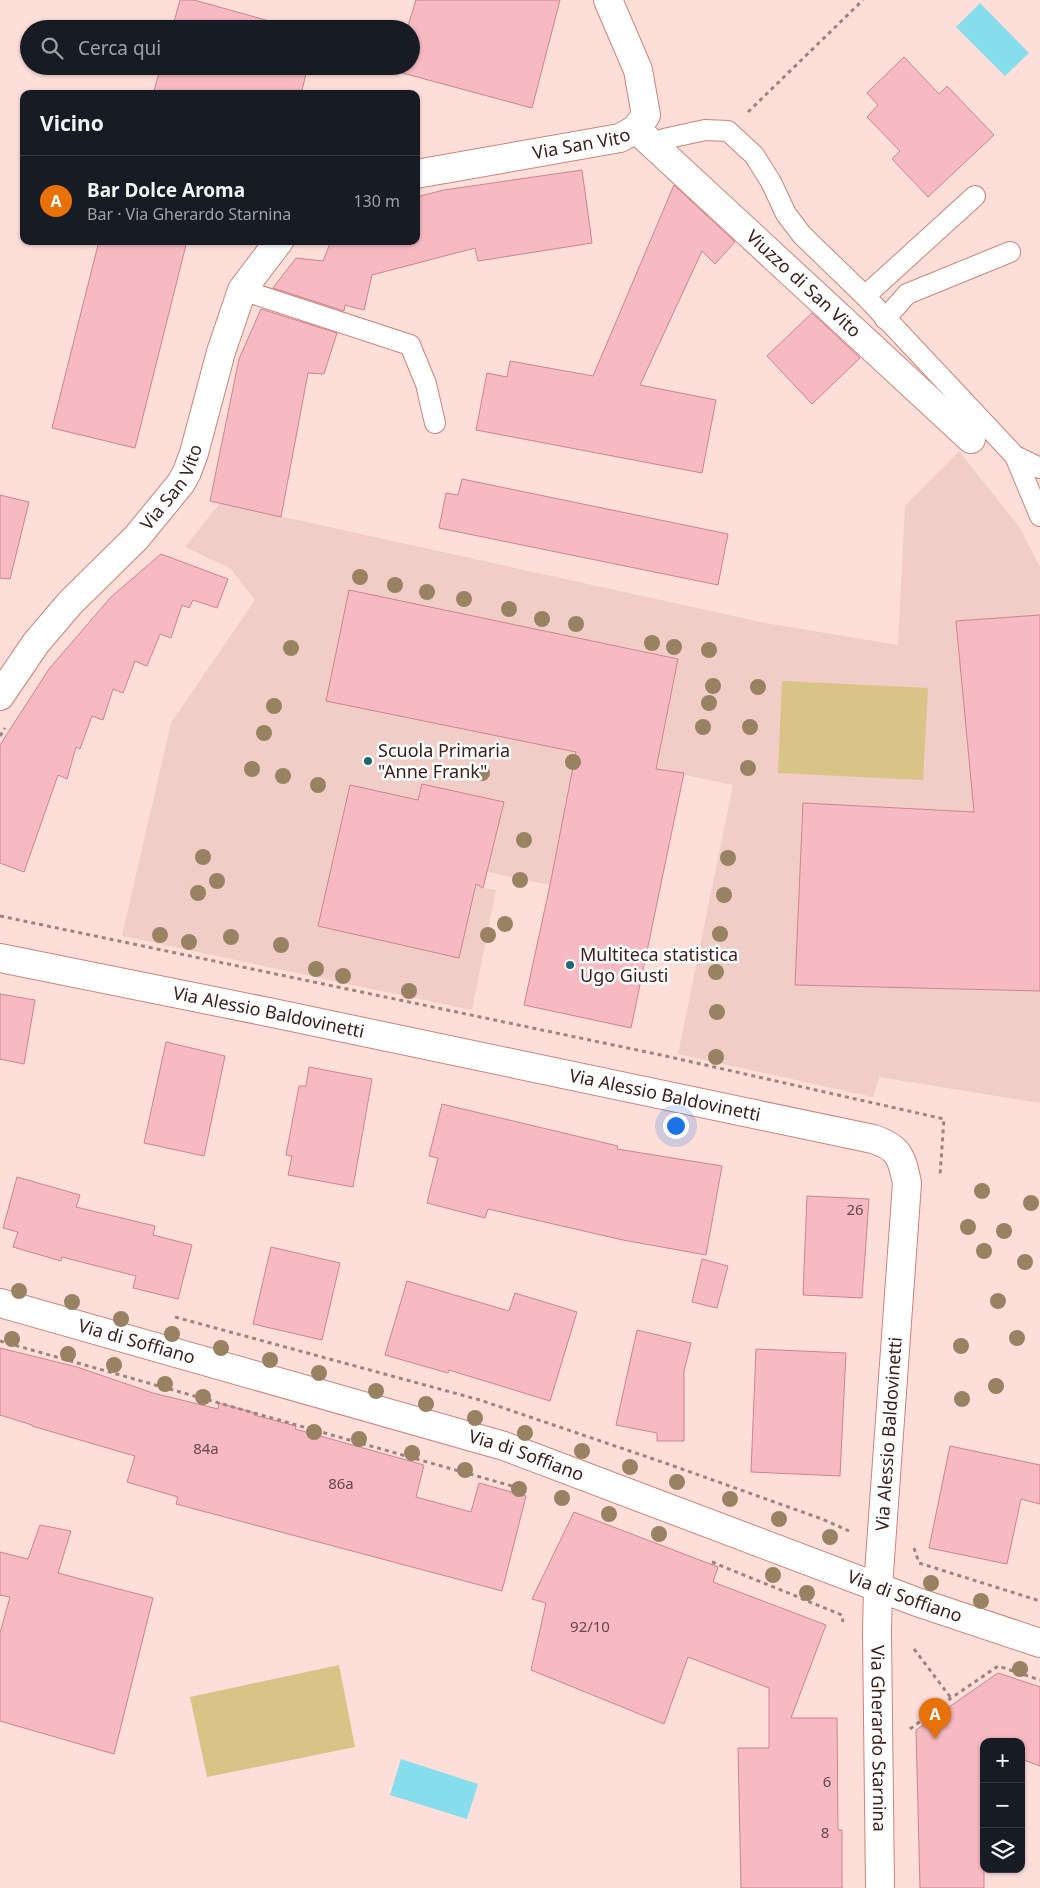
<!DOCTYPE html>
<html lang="it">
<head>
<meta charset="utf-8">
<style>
  body { margin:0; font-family:"Noto Sans",sans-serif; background:#242831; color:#f1f3f6 }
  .controls { position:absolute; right:15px; bottom:15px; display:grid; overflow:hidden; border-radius:10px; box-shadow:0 1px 4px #0004 }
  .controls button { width:45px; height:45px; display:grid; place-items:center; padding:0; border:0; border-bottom:1px solid #363941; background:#171b24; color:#f1f3f6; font:25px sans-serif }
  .you { position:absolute; left:675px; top:1125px; width:18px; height:18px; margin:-12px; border:4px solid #fff; border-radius:50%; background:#1a73e8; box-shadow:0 0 0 8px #1a73e833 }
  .badge { display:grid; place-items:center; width:32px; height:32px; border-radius:50%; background:#8c9099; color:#fff; font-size:16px; font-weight:700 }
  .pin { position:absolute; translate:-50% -41px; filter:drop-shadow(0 1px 2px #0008) }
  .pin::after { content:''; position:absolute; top:26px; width:18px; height:15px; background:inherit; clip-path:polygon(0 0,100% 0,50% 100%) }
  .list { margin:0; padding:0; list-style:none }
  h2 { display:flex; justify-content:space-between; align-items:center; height:65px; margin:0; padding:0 20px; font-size:21px }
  h2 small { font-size:16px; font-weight:400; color:#9ea1a6 }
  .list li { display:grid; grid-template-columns:32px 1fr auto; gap:15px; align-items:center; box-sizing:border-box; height:90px; padding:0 20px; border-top:1px solid #363941 }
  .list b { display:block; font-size:19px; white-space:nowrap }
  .list p { margin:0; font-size:16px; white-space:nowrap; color:#9ea1a6 }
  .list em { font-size:16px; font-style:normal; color:#9ea1a6 }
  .icon { flex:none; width:28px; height:28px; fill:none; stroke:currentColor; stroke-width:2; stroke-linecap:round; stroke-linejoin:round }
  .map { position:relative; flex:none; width:1040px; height:1888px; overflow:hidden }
  .search { position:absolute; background:#171b24; box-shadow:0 1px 4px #0004; left:20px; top:20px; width:400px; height:55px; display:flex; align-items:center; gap:12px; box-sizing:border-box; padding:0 18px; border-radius:28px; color:#9ea1a6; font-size:19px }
  .panel { position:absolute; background:#171b24; box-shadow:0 1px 4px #0004; left:20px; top:90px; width:400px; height:155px; border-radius:10px }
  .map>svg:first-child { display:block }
  .built { fill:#f0cdc7 }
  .green { fill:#dac386 }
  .water { fill:#86deed }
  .building { fill:#f7b9c2; stroke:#cd8490 }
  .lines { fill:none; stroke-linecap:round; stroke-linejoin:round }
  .lane-casing { stroke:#cc8479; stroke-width:22 }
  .street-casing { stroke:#cc8479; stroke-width:30 }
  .secondary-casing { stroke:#cc8479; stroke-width:30 }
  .path { stroke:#a1837e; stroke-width:3; stroke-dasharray:4 4; stroke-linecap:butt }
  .lane { stroke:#fff; stroke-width:20 }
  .street { stroke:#fff; stroke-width:28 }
  .secondary { stroke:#fff; stroke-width:28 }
  .tree { fill:#998262 }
  .poi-dot { fill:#1e6873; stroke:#fff; stroke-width:2 }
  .labels { text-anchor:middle; stroke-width:5; stroke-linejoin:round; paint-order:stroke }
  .number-label { font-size:15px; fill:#6c4646 }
  .street-label { font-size:18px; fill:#3d201c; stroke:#fff }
  .poi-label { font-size:18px; fill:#3d201c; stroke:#fff; text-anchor:start }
</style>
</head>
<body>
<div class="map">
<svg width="1040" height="1888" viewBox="0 0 1040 1888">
  <rect width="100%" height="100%" fill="#feded9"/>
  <polygon class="built" points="959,451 1020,528 1040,567 1040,1103 879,1077 873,1097 678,1054 733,785 576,752 550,885 487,872 483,888 496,890 472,1010 122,936 171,723 255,600 230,568 185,547 220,503 765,623 898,645 905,506"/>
  <g class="green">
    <polygon points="782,681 928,688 923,780 778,773"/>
    <polygon points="339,1665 355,1747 207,1777 190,1697"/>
  </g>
  <g class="water">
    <polygon points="980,3 1029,53 1005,76 956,27"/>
    <polygon points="401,1759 478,1784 467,1819 390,1795"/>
  </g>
  <g class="building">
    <polygon points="180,0 194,0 298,29 172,29"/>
    <polygon points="416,0 560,0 532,108 395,71 397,66 411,66 411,29 407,29"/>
    <polygon points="904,57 939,94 947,86 994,135 928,197 892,159 900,151 867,117 878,105 867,93"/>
    <polygon points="161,66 308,66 301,94 153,94"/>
    <polygon points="582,170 592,243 478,261 475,248 372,275 364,310 345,305 344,311 273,288 296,258 323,261 331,241 416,241 416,197 444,190"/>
    <polygon points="674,185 735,242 715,264 702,251 640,385 716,400 702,473 476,430 487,373 507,377 510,361 593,376"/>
    <polygon points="99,241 187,241 135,448 52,428"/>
    <polygon points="261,309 337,333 324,374 308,373 281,517 210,501 239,359"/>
    <polygon points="812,313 860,358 812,404 767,356"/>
    <polygon points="462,479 728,534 718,585 439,528 446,493 458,495"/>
    <polygon points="0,495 29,502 10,579 0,578"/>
    <polygon points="161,554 228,579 217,608 193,600 189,608 182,605 171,638 160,634 147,666 135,661 123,693 113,689 103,720 92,716 80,749 76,747 67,779 58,775 24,872 0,863 0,745 49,669 111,597"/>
    <polygon points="349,590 678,659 656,769 684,773 631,1028 524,1005 550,885 576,752 326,701"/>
    <polygon points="1040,615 1040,991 795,985 803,803 974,812 956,621"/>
    <polygon points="422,784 504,802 483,888 476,884 459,958 318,926 350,785 418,800"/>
    <polygon points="0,994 35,1000 24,1064 0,1059"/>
    <polygon points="166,1042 225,1056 204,1156 144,1143"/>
    <polygon points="309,1067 372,1079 353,1187 288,1175 292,1156 286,1155 299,1086 306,1086"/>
    <polygon points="442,1104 618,1146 617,1149 722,1166 706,1255 623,1240 488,1209 485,1218 427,1203 438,1158 429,1156"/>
    <polygon points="17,1177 80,1195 76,1207 155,1226 153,1235 192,1245 178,1299 133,1288 136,1276 62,1257 61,1261 13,1247 18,1232 3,1228"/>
    <polygon points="807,1196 869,1199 862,1298 803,1295"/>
    <polygon points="271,1247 340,1263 322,1340 253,1324"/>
    <polygon points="702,1259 728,1266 717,1308 692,1302"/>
    <polygon points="407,1281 509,1311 515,1293 577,1312 550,1401 449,1370 448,1373 385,1355"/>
    <polygon points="637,1330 691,1343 684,1371 684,1441 657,1441 657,1433 616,1425"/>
    <polygon points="0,1348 77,1367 153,1393 218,1409 219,1403 255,1413 254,1415 296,1426 295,1429 424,1465 416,1497 471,1512 479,1483 526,1496 502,1591 176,1504 178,1497 127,1482 135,1456 32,1426 32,1425 0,1415"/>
    <polygon points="756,1349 846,1353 840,1476 751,1472"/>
    <polygon points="950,1446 1040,1465 1040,1504 1021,1499 1007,1564 929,1548"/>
    <polygon points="574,1512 718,1567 713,1582 826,1625 791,1718 837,1718 838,1830 842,1830 842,1888 741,1888 738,1748 769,1748 769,1688 688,1657 664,1724 531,1670 546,1603 532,1599"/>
    <polygon points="40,1525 71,1531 58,1573 153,1598 114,1754 0,1721 0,1633 10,1597 0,1595 0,1552 28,1559"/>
    <polygon points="998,1673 1040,1687 1040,1766 1021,1759 1021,1742 984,1742 984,1888 920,1888 916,1730"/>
  </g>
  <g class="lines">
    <g class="lane-casing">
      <g id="lane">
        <polyline points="656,147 664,139 705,130 728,131 754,155 771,182 786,214 802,235 865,296 1015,456 1040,468"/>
        <polyline points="242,290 410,345 426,384 435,423"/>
        <polyline points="865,296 975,196"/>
        <polyline points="885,319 907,294 1010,252"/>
        <polyline points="1015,456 1040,516"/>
      </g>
    </g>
    <g class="street-casing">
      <g id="street">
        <path id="s1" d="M 636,129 L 971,439"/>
        <path id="s2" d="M 416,174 L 620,138 L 636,129 L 646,115 L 638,70 L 608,0"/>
        <path id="s3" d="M 0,696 L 36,643 L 70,603 L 136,538 L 181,483 L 187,472 L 194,453 L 221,352 L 242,290 L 279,241"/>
        <path id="s4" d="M 0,958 L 273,1013 L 873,1139 C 899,1147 902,1158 907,1183 L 878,1587 L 877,1631 L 880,1888"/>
      </g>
    </g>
    <g class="secondary-casing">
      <g id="secondary">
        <path id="s5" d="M 0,1303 L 504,1446 L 917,1602 L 1040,1643"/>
      </g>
    </g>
    <g class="path">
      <polyline points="748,112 863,0"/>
      <polyline points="0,736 5,728"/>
      <polyline points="0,916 661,1055 944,1119 940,1175"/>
      <polyline points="175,1317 480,1400 668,1464 822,1519 849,1531"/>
      <polyline points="0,1341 512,1486"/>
      <polyline points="914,1548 919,1563 1040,1601"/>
      <polyline points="712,1562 842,1615 843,1622"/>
      <polyline points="914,1649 951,1698"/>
      <polyline points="910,1729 951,1698 998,1666 1040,1680"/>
    </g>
    <use href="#lane" class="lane"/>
    <use href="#street" class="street"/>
    <use href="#secondary" class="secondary"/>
  </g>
  <g class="tree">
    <circle cx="360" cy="577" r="8"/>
    <circle cx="395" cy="585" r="8"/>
    <circle cx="427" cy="592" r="8"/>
    <circle cx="464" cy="599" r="8"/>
    <circle cx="509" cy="609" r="8"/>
    <circle cx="542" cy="619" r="8"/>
    <circle cx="576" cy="624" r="8"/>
    <circle cx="652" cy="643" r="8"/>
    <circle cx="674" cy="647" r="8"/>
    <circle cx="291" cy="648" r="8"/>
    <circle cx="709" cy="650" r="8"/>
    <circle cx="713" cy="686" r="8"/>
    <circle cx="758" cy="687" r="8"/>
    <circle cx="709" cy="703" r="8"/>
    <circle cx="274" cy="706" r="8"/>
    <circle cx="703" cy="727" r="8"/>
    <circle cx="750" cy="727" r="8"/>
    <circle cx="264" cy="733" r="8"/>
    <circle cx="573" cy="762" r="8"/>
    <circle cx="748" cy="768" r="8"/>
    <circle cx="252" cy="769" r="8"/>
    <circle cx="482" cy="773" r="8"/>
    <circle cx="283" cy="776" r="8"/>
    <circle cx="318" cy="785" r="8"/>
    <circle cx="524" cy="840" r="8"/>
    <circle cx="203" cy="857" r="8"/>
    <circle cx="728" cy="858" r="8"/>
    <circle cx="520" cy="880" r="8"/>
    <circle cx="217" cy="881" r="8"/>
    <circle cx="198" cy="893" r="8"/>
    <circle cx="724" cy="895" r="8"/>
    <circle cx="505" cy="924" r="8"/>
    <circle cx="720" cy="934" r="8"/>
    <circle cx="160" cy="935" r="8"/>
    <circle cx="488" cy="935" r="8"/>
    <circle cx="231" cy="937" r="8"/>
    <circle cx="189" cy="942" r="8"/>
    <circle cx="281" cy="945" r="8"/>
    <circle cx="316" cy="969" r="8"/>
    <circle cx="716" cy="972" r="8"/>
    <circle cx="343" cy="976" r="8"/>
    <circle cx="409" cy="991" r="8"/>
    <circle cx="717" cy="1012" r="8"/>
    <circle cx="716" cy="1057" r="8"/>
    <circle cx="982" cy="1191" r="8"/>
    <circle cx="1031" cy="1203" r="8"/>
    <circle cx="968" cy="1227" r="8"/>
    <circle cx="1004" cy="1231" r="8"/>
    <circle cx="984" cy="1251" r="8"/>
    <circle cx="1025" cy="1262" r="8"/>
    <circle cx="19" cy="1291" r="8"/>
    <circle cx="998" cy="1301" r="8"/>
    <circle cx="72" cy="1302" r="8"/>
    <circle cx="121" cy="1319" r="8"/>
    <circle cx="172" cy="1334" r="8"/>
    <circle cx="1017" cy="1338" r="8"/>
    <circle cx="12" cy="1339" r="8"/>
    <circle cx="961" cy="1346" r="8"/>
    <circle cx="221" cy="1348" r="8"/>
    <circle cx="68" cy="1354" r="8"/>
    <circle cx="270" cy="1360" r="8"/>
    <circle cx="114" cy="1365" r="8"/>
    <circle cx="319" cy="1373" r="8"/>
    <circle cx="165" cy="1384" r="8"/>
    <circle cx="996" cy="1386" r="8"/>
    <circle cx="376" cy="1391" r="8"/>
    <circle cx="203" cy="1397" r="8"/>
    <circle cx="962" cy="1399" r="8"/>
    <circle cx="426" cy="1404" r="8"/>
    <circle cx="475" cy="1418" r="8"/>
    <circle cx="314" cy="1432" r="8"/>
    <circle cx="525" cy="1433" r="8"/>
    <circle cx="359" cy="1439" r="8"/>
    <circle cx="582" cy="1451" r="8"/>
    <circle cx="412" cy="1453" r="8"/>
    <circle cx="630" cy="1467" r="8"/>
    <circle cx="465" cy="1470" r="8"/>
    <circle cx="677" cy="1482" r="8"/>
    <circle cx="519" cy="1489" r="8"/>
    <circle cx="562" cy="1498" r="8"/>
    <circle cx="730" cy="1499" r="8"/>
    <circle cx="609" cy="1514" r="8"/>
    <circle cx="779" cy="1519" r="8"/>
    <circle cx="659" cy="1534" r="8"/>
    <circle cx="830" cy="1537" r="8"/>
    <circle cx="773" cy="1575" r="8"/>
    <circle cx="931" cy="1583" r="8"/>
    <circle cx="807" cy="1593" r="8"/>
    <circle cx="981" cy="1601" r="8"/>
    <circle cx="1020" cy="1669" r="8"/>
  </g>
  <g class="poi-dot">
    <circle cx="368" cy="761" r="5"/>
    <circle cx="570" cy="965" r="5"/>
  </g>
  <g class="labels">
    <g class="number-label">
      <text x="855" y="1215">26</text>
      <text x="206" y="1454">84a</text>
      <text x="341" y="1489">86a</text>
      <text x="590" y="1632">92/10</text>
      <text x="827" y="1787">6</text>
      <text x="825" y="1838">8</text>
    </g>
    <g class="street-label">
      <text dy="6" stroke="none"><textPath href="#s2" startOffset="168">Via San Vito</textPath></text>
      <text dy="6" stroke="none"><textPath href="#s1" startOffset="228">Viuzzo di San Vito</textPath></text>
      <text dy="6" stroke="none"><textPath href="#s3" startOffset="272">Via San Vito</textPath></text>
      <text dy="6" stroke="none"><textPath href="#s4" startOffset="274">Via Alessio Baldovinetti</textPath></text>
      <text dy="6" stroke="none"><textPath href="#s4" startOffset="679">Via Alessio Baldovinetti</textPath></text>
      <text dy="6" stroke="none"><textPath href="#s5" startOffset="142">Via di Soffiano</textPath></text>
      <text transform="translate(889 1434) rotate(-86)" y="6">Via Alessio Baldovinetti</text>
      <text dy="6" stroke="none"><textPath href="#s5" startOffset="548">Via di Soffiano</textPath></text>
      <text dy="6" stroke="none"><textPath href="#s5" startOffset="952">Via di Soffiano</textPath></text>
      <text dy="6" stroke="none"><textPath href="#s4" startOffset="1508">Via Gherardo Starnina</textPath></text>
    </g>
    <g class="poi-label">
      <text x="378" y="757">Scuola Primaria<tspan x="378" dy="21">"Anne Frank"</tspan></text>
      <text x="580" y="961">Multiteca statistica<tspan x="580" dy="21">Ugo Giusti</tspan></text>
    </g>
  </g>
</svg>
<div class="controls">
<button>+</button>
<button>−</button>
<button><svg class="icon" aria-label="layers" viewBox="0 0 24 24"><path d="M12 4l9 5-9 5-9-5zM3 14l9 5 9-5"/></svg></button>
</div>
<div class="you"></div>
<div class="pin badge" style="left:935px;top:1739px;background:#e8710a">A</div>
<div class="search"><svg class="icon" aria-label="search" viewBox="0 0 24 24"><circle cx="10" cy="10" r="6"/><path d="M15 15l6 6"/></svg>Cerca qui</div>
<section class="panel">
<h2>Vicino<small></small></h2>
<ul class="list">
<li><span class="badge" style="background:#e8710a">A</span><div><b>Bar Dolce Aroma</b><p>Bar · Via Gherardo Starnina</p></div><em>130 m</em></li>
</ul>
</section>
</div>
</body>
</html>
